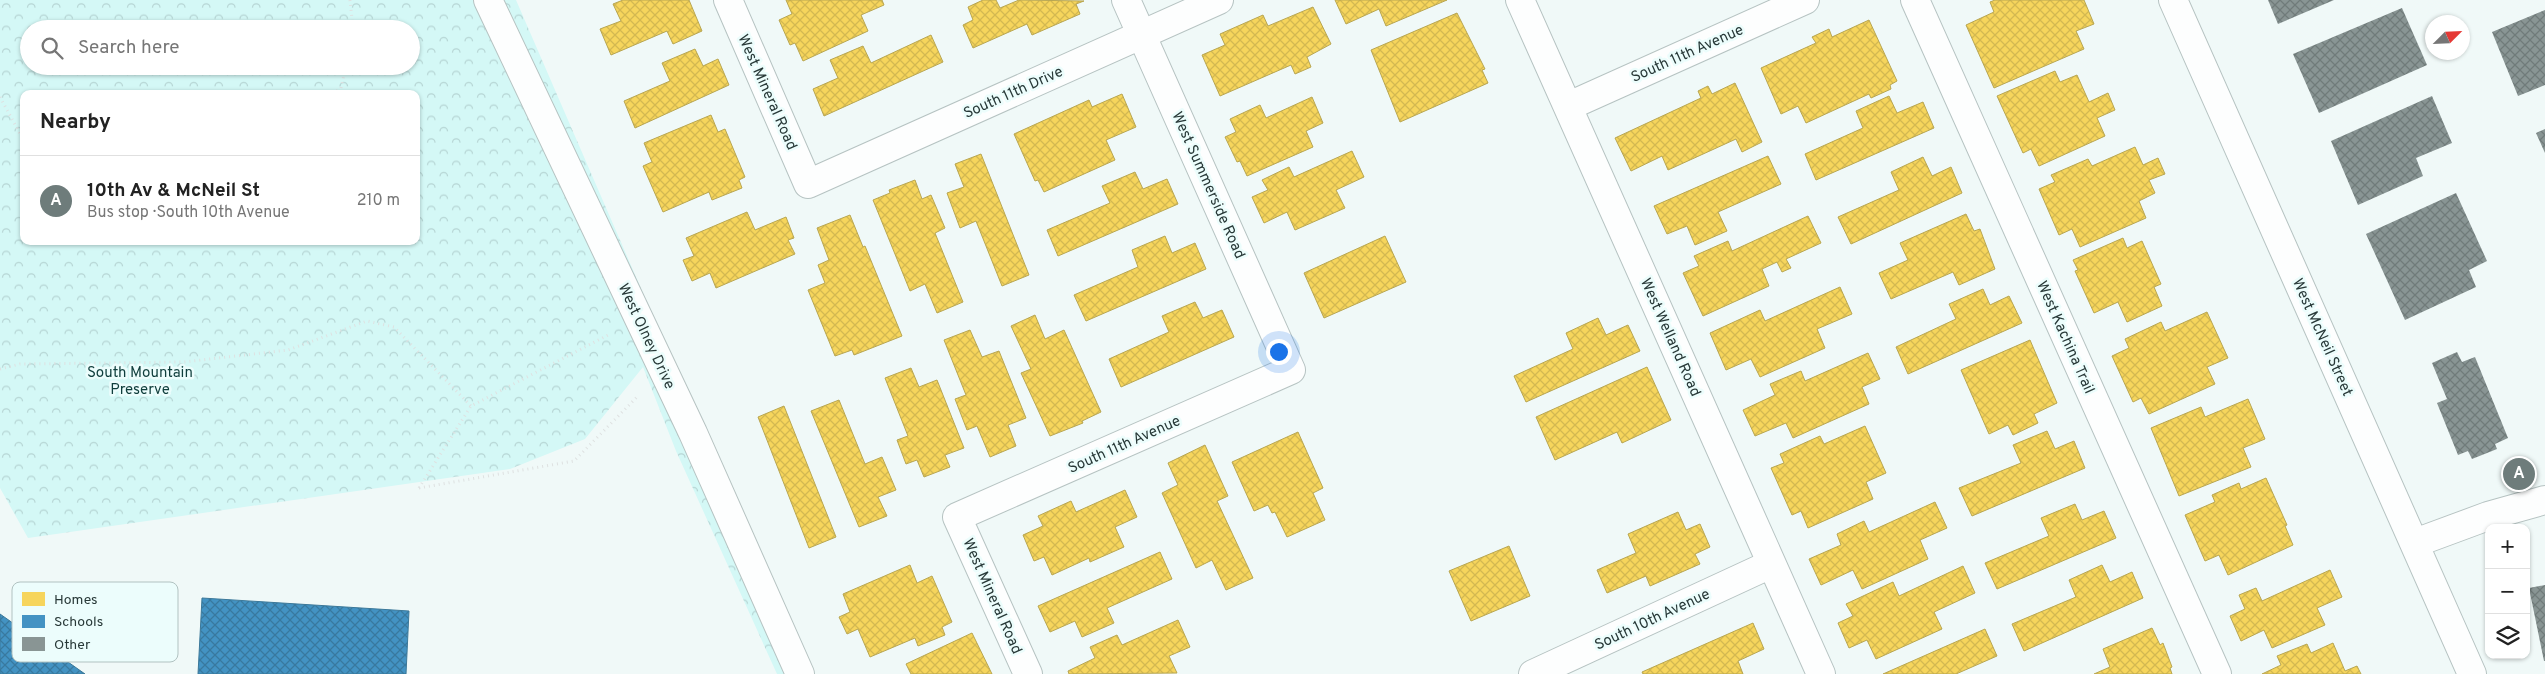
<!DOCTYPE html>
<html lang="en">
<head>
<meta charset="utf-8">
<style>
  body { margin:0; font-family:Overpass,sans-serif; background:#f2f2f2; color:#222 }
  .controls { position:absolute; right:15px; bottom:15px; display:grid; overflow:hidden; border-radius:10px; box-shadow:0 1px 4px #0004 }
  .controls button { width:45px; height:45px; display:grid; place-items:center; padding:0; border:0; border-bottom:1px solid #e0e0e0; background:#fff; color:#222; font:25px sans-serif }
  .compass { position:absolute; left:2425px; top:15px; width:45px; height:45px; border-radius:50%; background:#fff; box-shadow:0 1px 4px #0004; rotate:66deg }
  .you { position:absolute; left:1278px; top:351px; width:18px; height:18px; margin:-12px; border:4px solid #fff; border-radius:50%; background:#1a73e8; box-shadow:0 0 0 8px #1a73e833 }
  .badge { display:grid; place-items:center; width:32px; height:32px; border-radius:50%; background:#6e7c7b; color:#fff; font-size:16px; font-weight:700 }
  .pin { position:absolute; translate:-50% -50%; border:2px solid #fff; box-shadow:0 1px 5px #0006 }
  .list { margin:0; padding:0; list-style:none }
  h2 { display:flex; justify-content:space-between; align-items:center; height:65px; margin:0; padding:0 20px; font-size:21px }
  h2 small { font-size:16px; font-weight:400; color:#767676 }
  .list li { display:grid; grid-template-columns:32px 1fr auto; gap:15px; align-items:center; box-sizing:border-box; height:90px; padding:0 20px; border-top:1px solid #e0e0e0 }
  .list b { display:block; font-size:19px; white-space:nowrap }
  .list p { margin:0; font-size:16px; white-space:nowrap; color:#767676 }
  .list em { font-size:16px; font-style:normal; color:#767676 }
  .icon { flex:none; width:28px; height:28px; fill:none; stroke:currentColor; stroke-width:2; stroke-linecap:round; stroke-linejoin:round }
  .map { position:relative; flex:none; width:2545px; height:674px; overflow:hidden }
  .search { position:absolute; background:#fff; box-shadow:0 1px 4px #0004; left:20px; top:20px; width:400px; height:55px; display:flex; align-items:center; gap:12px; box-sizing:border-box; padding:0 18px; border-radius:28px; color:#767676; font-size:19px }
  .panel { position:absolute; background:#fff; box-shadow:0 1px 4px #0004; left:20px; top:90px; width:400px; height:155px; border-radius:10px }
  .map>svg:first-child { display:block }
  .park { fill:url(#park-crowns); fill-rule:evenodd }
  .homes { fill:url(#homes-cross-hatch); stroke:#b8a651 }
  .schools { fill:url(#schools-cross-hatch); stroke:#3b7899 }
  .building { fill:url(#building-cross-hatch) }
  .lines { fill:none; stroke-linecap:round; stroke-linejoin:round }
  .minor-casing { stroke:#b6c3c2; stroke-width:30 }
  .path { stroke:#dee1e1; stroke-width:3; stroke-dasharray:1 4; stroke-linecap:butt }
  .minor { stroke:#fdfefe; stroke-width:28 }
  .labels { text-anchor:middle; stroke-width:5; stroke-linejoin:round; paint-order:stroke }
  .street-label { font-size:15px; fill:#283938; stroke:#ecfdfc }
  .park-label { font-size:15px; fill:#0f3e3c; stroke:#ecfdfc }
  .key { fill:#ecfdfc; stroke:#b1c2c1; stroke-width:1 }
  .key-label { font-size:14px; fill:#283938 }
</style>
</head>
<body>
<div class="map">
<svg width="2545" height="674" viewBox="0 0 2545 674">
  <defs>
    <pattern id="park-crowns" width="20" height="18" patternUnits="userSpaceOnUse" patternTransform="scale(1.25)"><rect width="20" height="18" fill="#d4f8f6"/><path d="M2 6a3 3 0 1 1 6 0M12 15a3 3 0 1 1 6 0" fill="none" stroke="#b6d5d4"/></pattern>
    <pattern id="homes-cross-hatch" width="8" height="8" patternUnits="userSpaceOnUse" patternTransform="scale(1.25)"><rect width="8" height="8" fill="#f6d55c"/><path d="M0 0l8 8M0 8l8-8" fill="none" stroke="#d3b851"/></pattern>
    <pattern id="schools-cross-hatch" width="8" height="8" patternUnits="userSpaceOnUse" patternTransform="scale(1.25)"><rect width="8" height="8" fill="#4393c3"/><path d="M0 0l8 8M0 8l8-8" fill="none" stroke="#38799f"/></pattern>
    <pattern id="building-cross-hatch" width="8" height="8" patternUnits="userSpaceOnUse" patternTransform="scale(1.25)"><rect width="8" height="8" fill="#899594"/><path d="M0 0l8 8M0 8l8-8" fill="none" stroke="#707b7a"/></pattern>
  </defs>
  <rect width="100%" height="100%" fill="#f0f9f8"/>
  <path class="park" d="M 0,0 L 516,0 L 808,674 L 777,674 L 676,451 L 643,367 L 585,439 L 510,469 L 28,538 L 0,488 ZM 29,29 L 411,29 L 411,66 L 29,66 ZM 24,94 L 416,94 L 416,241 L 24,241 Z"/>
  <g class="homes">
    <polygon points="623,0 689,0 702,31 673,44 667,31 611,55 600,29 621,21 613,4"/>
    <polygon points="786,0 882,0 884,5 861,15 868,31 803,61 795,43 790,45 779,20 792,14"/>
    <polygon points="983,0 996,0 1000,8 1019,0 1084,1 1076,4 1080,14 1032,35 1027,24 973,48 963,25 973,20 968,7"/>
    <polygon points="1335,0 1447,0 1386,26 1379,9 1346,24"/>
    <polygon points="1995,0 2084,0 2094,24 2076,31 2084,49 1994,88 1966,25 1994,12 1990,2"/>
    <polygon points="1313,7 1331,44 1307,57 1311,67 1295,74 1291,65 1220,96 1202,55 1225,45 1220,34 1263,15 1268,26"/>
    <polygon points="1457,13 1485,69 1482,70 1488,83 1400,122 1371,50"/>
    <polygon points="1869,20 1897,81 1890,85 1891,89 1871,98 1869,94 1806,123 1798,106 1781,114 1761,68 1816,43 1812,37 1829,29 1832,37"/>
    <polygon points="931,35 943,62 824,116 813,89 838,78 830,60 863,46 871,63"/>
    <polygon points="695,49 703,66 718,59 729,85 635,128 624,101 670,81 662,63"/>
    <polygon points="2055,71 2060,82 2077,75 2089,102 2108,93 2115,110 2097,118 2105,136 2039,166 2031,149 2023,153 1997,96"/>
    <polygon points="1735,83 1762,142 1742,152 1736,139 1668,170 1662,156 1631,171 1615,138 1701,98 1698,91 1708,86 1712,94"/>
    <polygon points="1122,94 1136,127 1106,140 1115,160 1044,192 1038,180 1035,181 1014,134 1089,100 1092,107"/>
    <polygon points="1889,96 1897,113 1923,102 1934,128 1816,180 1805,154 1863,128 1856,111"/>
    <polygon points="1312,97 1323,123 1306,131 1313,147 1247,176 1240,161 1237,162 1225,137 1236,132 1230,119 1260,105 1266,118"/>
    <polygon points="711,115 718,132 725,129 745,177 739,180 742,188 712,200 709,192 663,212 643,166 652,162 644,143"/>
    <polygon points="2135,147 2143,165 2158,158 2165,174 2149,180 2155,193 2139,201 2146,218 2080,247 2072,229 2059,235 2039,189 2055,182 2051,175 2088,159 2092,166"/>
    <polygon points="1352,151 1364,177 1336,190 1345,208 1295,230 1287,212 1264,223 1252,197 1268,190 1262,180 1289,167 1294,177"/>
    <polygon points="981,154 1029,275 1002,286 976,221 960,228 947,193 964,187 955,164"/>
    <polygon points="1768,156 1781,184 1718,212 1727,231 1695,245 1687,226 1667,234 1654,206"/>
    <polygon points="1923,157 1932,176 1951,167 1962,193 1851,244 1838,217 1899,190 1891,172"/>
    <polygon points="1135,172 1143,189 1167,179 1178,204 1058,256 1047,230 1110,203 1102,186"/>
    <polygon points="915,180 922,199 931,195 945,228 935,233 963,302 937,313 925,284 910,291 873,200 890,193 889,190"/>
    <polygon points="747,212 755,230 786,217 794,238 788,240 795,254 716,288 710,273 692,281 683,260 694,256 686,238"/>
    <polygon points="1966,214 1974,231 1980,229 1995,269 1959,285 1953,272 1891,299 1879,273 1908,260 1900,243"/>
    <polygon points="850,215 863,247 865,246 902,336 854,355 852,350 835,356 808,290 825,283 818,265 829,260 817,228"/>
    <polygon points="1808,216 1821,243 1786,259 1791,268 1782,272 1777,262 1762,269 1769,286 1703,316 1683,273 1699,266 1694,256 1728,241 1732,251"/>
    <polygon points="1165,236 1172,253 1195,243 1206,269 1086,321 1074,295 1138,267 1132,250"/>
    <polygon points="1385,236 1406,282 1324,318 1304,273"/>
    <polygon points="2123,238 2127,248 2142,241 2161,284 2154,287 2162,306 2127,322 2118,302 2094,313 2075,271 2078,270 2073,260"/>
    <polygon points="1840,287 1852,314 1817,329 1825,348 1760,377 1751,359 1726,370 1710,333 1760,310 1765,321"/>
    <polygon points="1983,289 1990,305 2009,296 2022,323 1908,374 1896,347 1956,319 1949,304"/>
    <polygon points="1195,302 1203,318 1222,310 1234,337 1121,387 1109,359 1169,332 1162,316"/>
    <polygon points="2207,312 2228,358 2207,367 2215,384 2149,414 2141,398 2133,402 2112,356 2129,348 2125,339 2161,322 2165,331"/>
    <polygon points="1035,315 1045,339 1064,330 1101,412 1082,421 1083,423 1050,436 1021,373 1031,369 1011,326"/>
    <polygon points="1598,318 1606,335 1628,325 1640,351 1526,402 1514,376 1573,349 1566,333"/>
    <polygon points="970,330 982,357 999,351 1026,418 1008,425 1016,446 990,457 977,426 967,430 955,399 966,395 944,340"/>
    <polygon points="2030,340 2057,403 2034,414 2038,423 2013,435 2008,425 1989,434 1961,370"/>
    <polygon points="1868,353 1880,379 1862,387 1869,404 1793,438 1786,423 1755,436 1743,410 1775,395 1770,384 1801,371 1805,381"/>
    <polygon points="1647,367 1671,420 1622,443 1617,432 1555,460 1536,417"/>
    <polygon points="911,368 919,387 937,380 964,448 945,455 950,467 924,477 917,460 906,464 897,440 908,436 885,378"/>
    <polygon points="2248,399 2265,439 2243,448 2251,467 2179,496 2151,428 2201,407 2205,417"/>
    <polygon points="839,400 865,464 882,457 896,490 878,497 887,516 859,527 811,411"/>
    <polygon points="784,406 836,537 809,548 758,417"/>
    <polygon points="1865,426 1886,473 1866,482 1873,499 1808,528 1801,511 1792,515 1771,468 1784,463 1780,454 1820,436 1824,444"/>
    <polygon points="2047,431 2055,449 2074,441 2085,468 1972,516 1959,488 2021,463 2013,445"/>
    <polygon points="1298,432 1323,488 1313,493 1325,520 1287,537 1275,512 1272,513 1268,505 1254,511 1232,462"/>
    <polygon points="1205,445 1228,496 1217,501 1253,578 1226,590 1212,560 1196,568 1162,493 1178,485 1168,463"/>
    <polygon points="2266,478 2287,525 2285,526 2293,545 2228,575 2219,555 2205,561 2185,515 2215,502 2212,495 2239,483 2241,489"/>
    <polygon points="1125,490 1137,517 1115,527 1124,547 1090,562 1089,558 1052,575 1044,557 1034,561 1023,535 1043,526 1038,516 1071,501 1076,512"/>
    <polygon points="1935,502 1947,528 1920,540 1928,559 1862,589 1853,570 1821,585 1809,559 1841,545 1837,534 1864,521 1869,532"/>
    <polygon points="2075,504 2082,520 2104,511 2116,538 1997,589 1985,563 2049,536 2041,518"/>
    <polygon points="1678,512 1686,530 1700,524 1710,547 1695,554 1700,564 1650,586 1646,576 1607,593 1597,570 1636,553 1628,534"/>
    <polygon points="1509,546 1530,596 1471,621 1449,571"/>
    <polygon points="1160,552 1172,579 1107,608 1114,623 1082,637 1075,621 1050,632 1038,606"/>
    <polygon points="910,565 917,583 932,576 952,622 942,627 945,635 918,646 915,638 870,657 858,629 847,634 839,617 850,612 843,594"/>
    <polygon points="2102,565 2110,582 2132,572 2143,598 2024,651 2012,624 2076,597 2069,580"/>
    <polygon points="1963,566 1975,593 1934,612 1942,629 1876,659 1867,640 1849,648 1838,623 1853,616 1846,604 1893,582 1899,596"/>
    <polygon points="2330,570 2342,597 2317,608 2325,625 2272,648 2264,630 2241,641 2230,616 2245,609 2239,595 2256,588 2262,601"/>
    <polygon points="1178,620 1190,647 1169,656 1177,673 1069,674 1068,671 1095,658 1090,647 1117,635 1122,645"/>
    <polygon points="1753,623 1764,649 1738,661 1743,674 1643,674 1642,672"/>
    <polygon points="2152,628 2160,645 2163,643 2172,667 2170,668 2172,674 2094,674 2110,667 2103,649"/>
    <polygon points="1985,629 1997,656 1956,674 1883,674"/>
    <polygon points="972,633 992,674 911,674 906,664"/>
    <polygon points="2333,643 2345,671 2357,666 2361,674 2262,674 2281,665 2277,656 2307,644 2311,653"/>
  </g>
  <g class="schools">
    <polygon points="202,598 409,611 406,674 198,674"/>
    <polygon points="0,614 85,674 0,674"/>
  </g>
  <g class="building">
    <polygon points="2268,0 2334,0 2278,24"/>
    <polygon points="2402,8 2427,65 2319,113 2293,54"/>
    <polygon points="2545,10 2545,85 2518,96 2492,32"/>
    <polygon points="2432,96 2452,143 2416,158 2423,176 2358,205 2331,141"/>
    <polygon points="2545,129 2545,153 2536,133"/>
    <polygon points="2456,193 2487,261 2469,270 2476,287 2405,320 2366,234"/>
    <polygon points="2457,352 2462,362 2475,357 2508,438 2495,444 2497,449 2472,459 2468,451 2458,455 2437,403 2447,399 2432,363"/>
    <polygon points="2545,585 2545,661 2544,661 2529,588"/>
  </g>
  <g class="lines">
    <g class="minor-casing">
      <g id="minor">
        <polyline points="488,0 693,433 800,674"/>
        <polyline points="728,0 808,184 1219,0"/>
        <polyline points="1520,0 1821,674"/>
        <polyline points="1915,0 2217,674"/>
        <polyline points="2173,0 2472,674"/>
        <polyline points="1569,106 1805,0"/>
        <polyline points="2415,543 2488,516 2545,500"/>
        <polyline points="1028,674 957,517 1291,370 1126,0"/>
        <polyline points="1533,674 1771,564"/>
      </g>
    </g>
    <g class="path">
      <polyline points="350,0 353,29"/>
      <polyline points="333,94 341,88 346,66"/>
      <polyline points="0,97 24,141"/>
      <polyline points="0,369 20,364 184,362 288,350 367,321 394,327 471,406"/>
      <polyline points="419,488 471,406 610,334"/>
      <polyline points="419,488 574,461 638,396"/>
    </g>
    <use href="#minor" class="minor"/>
  </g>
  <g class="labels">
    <g class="street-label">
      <text transform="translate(1687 53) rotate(-24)" y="5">South 11th Avenue</text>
      <text transform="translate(768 92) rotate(66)" y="5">West Mineral Road</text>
      <text transform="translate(1013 92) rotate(-24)" y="5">South 11th Drive</text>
      <text transform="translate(1209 185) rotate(66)" y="5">West Summerside Road</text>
      <text transform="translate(647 336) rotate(65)" y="5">West Olney Drive</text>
      <text transform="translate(1671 337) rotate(66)" y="5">West Welland Road</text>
      <text transform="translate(2066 337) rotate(66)" y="5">West Kachina Trail</text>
      <text transform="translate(2323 337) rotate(66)" y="5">West McNeil Street</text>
      <text transform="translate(1124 444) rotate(-24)" y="5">South 11th Avenue</text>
      <text transform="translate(993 596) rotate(66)" y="5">West Mineral Road</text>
      <text transform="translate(1652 619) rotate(-25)" y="5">South 10th Avenue</text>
    </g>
    <g class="park-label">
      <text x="140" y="377">South Mountain<tspan x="140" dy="17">Preserve</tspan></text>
    </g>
  </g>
  <rect x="12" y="582" width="166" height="80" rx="8" class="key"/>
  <rect x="22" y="592" width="23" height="14" fill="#f6d55c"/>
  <rect x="22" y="615" width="23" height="13" fill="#4393c3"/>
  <rect x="22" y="637" width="23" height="14" fill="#899594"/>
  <g class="key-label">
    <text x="54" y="604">Homes</text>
    <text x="54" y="626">Schools</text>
    <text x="54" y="649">Other</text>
  </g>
</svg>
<div class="controls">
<button>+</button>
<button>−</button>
<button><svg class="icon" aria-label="layers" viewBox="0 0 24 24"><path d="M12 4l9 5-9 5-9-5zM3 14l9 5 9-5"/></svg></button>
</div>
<svg class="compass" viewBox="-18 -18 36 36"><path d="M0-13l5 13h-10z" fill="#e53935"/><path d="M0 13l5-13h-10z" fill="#767676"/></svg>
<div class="you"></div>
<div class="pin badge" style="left:2519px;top:474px">A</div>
<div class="search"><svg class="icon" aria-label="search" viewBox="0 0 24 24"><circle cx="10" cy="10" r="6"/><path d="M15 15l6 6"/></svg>Search here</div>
<section class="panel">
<h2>Nearby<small></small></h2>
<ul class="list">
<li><span class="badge">A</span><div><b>10th Av &amp; McNeil St</b><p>Bus stop · South 10th Avenue</p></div><em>210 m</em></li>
</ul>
</section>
</div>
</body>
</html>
